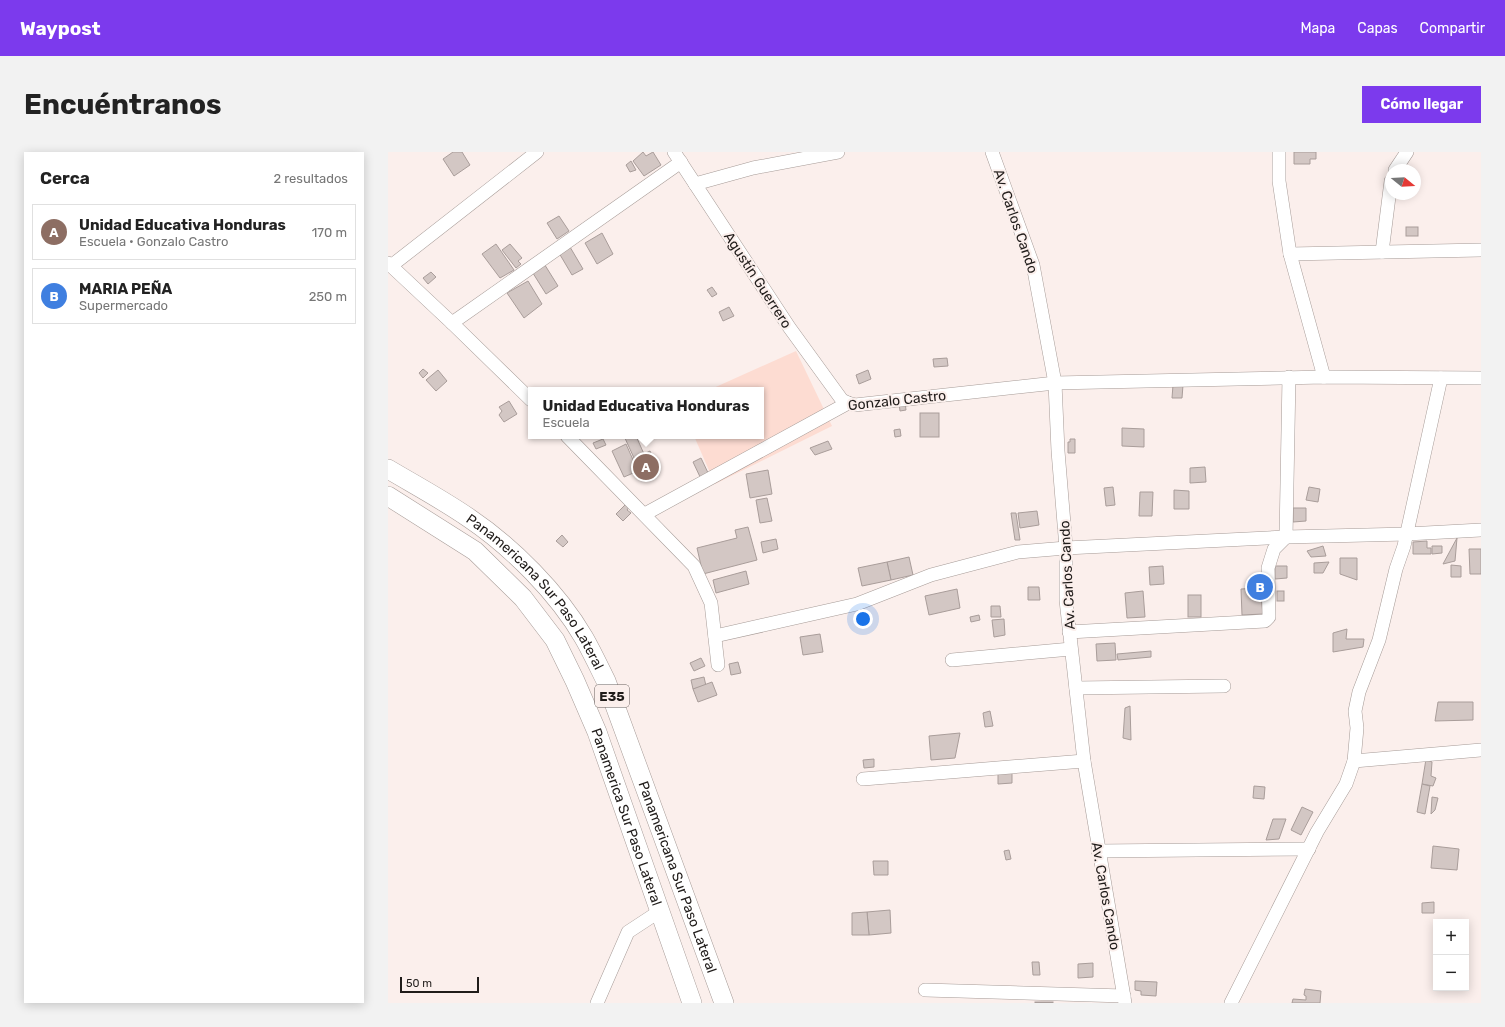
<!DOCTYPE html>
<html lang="es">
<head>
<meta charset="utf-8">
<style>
  body { margin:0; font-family:Rubik,sans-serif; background:#f2f2f2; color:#222 }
  .controls { position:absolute; right:12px; bottom:12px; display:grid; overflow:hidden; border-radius:0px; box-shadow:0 2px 10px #0003 }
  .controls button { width:36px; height:36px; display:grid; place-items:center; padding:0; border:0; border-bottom:1px solid #e0e0e0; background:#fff; color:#222; font:20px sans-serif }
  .compass { position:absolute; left:997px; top:12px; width:36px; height:36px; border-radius:50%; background:#fff; box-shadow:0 2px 10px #0003; rotate:108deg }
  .scale { position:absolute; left:12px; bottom:10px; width:79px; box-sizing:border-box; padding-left:4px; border:2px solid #201c1a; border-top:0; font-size:11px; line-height:14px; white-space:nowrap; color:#201c1a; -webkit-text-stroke:3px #fbefec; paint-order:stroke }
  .you { position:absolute; left:475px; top:467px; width:14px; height:14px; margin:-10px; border:3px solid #fff; border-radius:50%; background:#1a73e8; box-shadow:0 0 0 6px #1a73e833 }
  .badge { display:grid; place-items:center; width:26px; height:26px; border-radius:50%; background:#7c3aed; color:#fff; font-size:13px; font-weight:700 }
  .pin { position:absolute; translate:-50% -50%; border:2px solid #fff; box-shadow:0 1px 4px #0006 }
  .popup { position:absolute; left:140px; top:235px; width:236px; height:52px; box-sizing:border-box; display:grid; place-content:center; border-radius:0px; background:#fff; filter:drop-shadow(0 1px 3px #0005); font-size:13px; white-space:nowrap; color:#767676 }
  .popup b { font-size:15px; color:#222 }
  .popup::after { content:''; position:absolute; left:50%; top:100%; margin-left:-8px; border:8px solid transparent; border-top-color:#fff }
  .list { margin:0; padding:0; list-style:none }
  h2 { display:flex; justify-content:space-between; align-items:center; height:52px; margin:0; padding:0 16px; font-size:17px }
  h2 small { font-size:13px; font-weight:400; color:#767676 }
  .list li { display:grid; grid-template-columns:26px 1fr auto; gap:12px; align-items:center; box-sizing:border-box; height:56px; margin:0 8px 8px; padding:0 8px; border:1px solid #e0e0e0; border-radius:0px }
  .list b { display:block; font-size:15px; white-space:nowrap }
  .list p { margin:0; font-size:13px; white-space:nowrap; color:#767676 }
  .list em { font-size:13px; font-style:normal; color:#767676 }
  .map { position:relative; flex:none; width:1093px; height:851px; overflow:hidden; border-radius:0px }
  header { display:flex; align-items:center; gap:24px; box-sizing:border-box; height:56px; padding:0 20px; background:#7c3aed; color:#fff }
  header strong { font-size:19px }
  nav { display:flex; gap:22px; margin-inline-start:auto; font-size:14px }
  .intro { display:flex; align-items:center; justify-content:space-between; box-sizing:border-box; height:96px; padding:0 24px }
  h1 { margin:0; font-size:28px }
  .button { padding:10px 18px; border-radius:0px; background:#7c3aed; color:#fff; font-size:14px; font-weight:700 }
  main { display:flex; gap:24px; padding:0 24px }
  aside { flex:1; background:#fff; border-radius:0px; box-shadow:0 2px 10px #0003 }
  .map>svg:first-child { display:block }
  .green { fill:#fddcd2 }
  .building { fill:#d3c7c4; stroke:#a99d9a }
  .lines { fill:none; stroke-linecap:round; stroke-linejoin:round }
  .minor-casing { stroke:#a69b97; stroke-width:14 }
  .highway-casing { stroke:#a69b97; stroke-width:20 }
  .minor { stroke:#fff; stroke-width:13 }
  .highway { stroke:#fff; stroke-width:19 }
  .labels { text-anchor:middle; stroke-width:4; stroke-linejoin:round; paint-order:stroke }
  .shield { fill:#fbefec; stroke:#625b59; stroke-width:1 }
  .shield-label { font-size:13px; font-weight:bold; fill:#201c1a }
  .street-label { font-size:14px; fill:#201c1a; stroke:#fbefec }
</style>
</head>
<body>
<header>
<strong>Waypost</strong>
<nav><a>Mapa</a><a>Capas</a><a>Compartir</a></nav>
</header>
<div class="intro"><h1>Encuéntranos</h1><a class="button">Cómo llegar</a></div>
<main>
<aside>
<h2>Cerca<small>2 resultados</small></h2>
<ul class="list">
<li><span class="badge" style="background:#8d6e63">A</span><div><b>Unidad Educativa Honduras</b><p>Escuela · Gonzalo Castro</p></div><em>170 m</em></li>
<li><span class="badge" style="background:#3f7fe0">B</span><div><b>MARIA PEÑA</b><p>Supermercado</p></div><em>250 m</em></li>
</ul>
</aside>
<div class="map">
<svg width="1093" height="851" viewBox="0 0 1093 851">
  <rect width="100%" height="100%" fill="#fbefec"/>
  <polygon class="green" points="408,199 444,274 327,332 306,284 373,284 373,238 321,238"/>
  <g class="building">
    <polygon points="65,0 74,0 82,13 66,24 55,7"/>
    <polygon points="255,0 258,4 265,0 273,13 256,24 245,9"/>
    <polygon points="906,0 928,0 928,7 922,7 922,12 906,12"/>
    <polygon points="243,9 248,18 242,20 238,13"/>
    <polygon points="171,64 181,79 169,87 159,71"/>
    <rect x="1018" y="75" width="12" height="9"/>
    <polygon points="214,81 225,102 209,112 197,91"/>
    <polygon points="108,92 126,118 112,126 94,102"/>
    <polygon points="122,92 134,106 130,109 133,112 128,116 114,98"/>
    <polygon points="182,95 195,117 184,123 171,101"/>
    <polygon points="155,110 170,134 158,142 143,118"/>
    <polygon points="43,120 48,125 40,132 35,126"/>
    <polygon points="140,129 154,152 136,166 119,141"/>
    <polygon points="324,135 329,142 324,145 319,138"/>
    <polygon points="341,155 346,164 335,169 331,160"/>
    <polygon points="559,206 560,214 546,215 545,207"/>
    <polygon points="35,217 40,221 35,226 31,221"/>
    <polygon points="50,218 59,229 48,239 38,228"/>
    <polygon points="480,218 483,227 471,232 468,223"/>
    <polygon points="785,233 795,233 794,246 784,246"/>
    <polygon points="121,249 129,262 116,270 111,263 114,259 111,255"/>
    <polygon points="517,250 518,258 512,259 511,251"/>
    <rect x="532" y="261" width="19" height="24"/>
    <polygon points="734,276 756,277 756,295 734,294"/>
    <polygon points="512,277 513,284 507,285 506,278"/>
    <polygon points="236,284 248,284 256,302 262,299 267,310 251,317"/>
    <polygon points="215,287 218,293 208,297 205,291"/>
    <polygon points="682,287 687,287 687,301 680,301 680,290 682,290"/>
    <polygon points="440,289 444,297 427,303 422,296"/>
    <polygon points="238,292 250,319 236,325 224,299"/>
    <polygon points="313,306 322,325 314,329 305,310"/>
    <polygon points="817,315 818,330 802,331 802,316"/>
    <polygon points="380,318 384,342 362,346 358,322"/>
    <polygon points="725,335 727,353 718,354 716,336"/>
    <polygon points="921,335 932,337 930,350 918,348"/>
    <polygon points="786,338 801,339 801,357 786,357"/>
    <polygon points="752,340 765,340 764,364 751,364"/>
    <polygon points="379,346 384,369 372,371 368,348"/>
    <polygon points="239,351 242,354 239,358 243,361 235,369 228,362"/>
    <polygon points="905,356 918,356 918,369 905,370"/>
    <polygon points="649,359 651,373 632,376 630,361"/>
    <polygon points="623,361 628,361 632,388 627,388"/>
    <polygon points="360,375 369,408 315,422 309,396 349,386 347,378"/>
    <polygon points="174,383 180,390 175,395 168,389"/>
    <polygon points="1069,386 1067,409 1055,412"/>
    <polygon points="388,387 390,397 375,401 373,390"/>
    <polygon points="1039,389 1039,396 1043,396 1043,402 1025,402 1025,390"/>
    <polygon points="935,394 938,404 923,405 919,399"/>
    <polygon points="1044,394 1054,394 1054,401 1044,402"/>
    <polygon points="1081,397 1093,397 1093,422 1082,422"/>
    <polygon points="521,405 525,423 503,428 499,410"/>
    <polygon points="952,406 969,406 969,428 952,422"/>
    <polygon points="499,410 503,428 474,434 470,416"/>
    <polygon points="941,410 935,421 926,421 926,411"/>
    <polygon points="1063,413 1073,414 1073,425 1063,425"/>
    <polygon points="775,414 776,432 762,433 761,415"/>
    <polygon points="887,414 899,414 899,426 887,427"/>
    <polygon points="358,419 361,432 328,441 325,428"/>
    <polygon points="640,435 651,435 652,448 640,448"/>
    <polygon points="872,436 875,462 854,463 853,437"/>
    <polygon points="569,437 572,456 541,463 537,444"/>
    <polygon points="755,439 757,465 739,466 737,441"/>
    <rect x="889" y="439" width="7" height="10"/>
    <rect x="800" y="443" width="13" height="22"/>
    <polygon points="603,454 612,454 613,465 603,465"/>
    <polygon points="591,463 592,468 583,470 582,465"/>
    <polygon points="616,467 617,483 606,485 604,468"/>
    <polygon points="959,477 958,487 976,487 975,495 945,500 945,481"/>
    <polygon points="432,482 435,500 415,503 412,485"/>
    <polygon points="727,491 728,508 709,509 708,492"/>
    <polygon points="763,499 763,505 730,508 729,502"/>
    <polygon points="313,506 317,514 306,519 302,511"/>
    <polygon points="350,510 353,521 343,523 341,512"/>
    <polygon points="316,525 318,534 305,537 303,528"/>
    <polygon points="324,530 329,543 310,550 305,537"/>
    <polygon points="1050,550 1085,550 1085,568 1047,569"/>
    <polygon points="742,554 743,588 735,586 737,556"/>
    <polygon points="602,559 605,574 597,575 595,561"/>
    <polygon points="572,581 567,606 543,608 541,584"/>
    <polygon points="486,607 486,615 476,616 475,608"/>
    <polygon points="1038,607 1044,610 1043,624 1048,626 1045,634 1034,632"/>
    <polygon points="624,620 624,631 610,632 610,621"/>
    <polygon points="1034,632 1042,634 1037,662 1029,660"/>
    <polygon points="866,634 877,635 876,647 865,646"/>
    <polygon points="1044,645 1050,646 1047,658 1043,662"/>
    <polygon points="914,655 925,660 913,683 903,678"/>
    <polygon points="885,667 898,667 891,687 878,688"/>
    <polygon points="1045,694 1071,697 1069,718 1043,716"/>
    <polygon points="621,698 623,707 618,708 616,699"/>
    <polygon points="485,709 500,709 500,723 486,723"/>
    <polygon points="1046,750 1046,761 1034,761 1034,751"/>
    <polygon points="502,758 503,781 481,783 479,760"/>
    <polygon points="479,760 481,783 464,783 464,761"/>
    <polygon points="644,810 651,810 652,823 645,823"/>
    <polygon points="705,811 705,825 690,826 690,812"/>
    <polygon points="747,829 769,830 768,844 753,843 753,839 747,838"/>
    <polygon points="917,837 933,839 932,851 904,851 905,847 918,848 918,844 916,843"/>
    <rect x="647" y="850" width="18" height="1"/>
  </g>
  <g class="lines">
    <g class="minor-casing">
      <g id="minor">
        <polyline points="286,0 401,175 454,248 460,251"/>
        <polyline points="604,0 645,113 667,231 670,299 678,396 678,448 696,609 737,851"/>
        <polyline points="891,0 891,29 902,102 936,225"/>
        <polyline points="1007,18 1019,0"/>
        <polyline points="307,32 365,16 450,0"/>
        <polyline points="994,100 1003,29"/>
        <polyline points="902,102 1093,98"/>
        <polyline points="0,111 64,171 143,248"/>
        <polyline points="3,114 149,0"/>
        <polyline points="64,171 293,10"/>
        <polyline points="179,284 306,414 323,451 330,513"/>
        <polyline points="257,362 460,251 467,253 667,231 936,225 1093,226"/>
        <polyline points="681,480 877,469 881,465 880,416 886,397 898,385 901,225"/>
        <polyline points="327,484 469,452 543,423 630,400 678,396 898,385 1019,382 1093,378"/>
        <polyline points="564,508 683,497"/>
        <polyline points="688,536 836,534"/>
        <polyline points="966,609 1093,598"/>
        <polyline points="475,627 696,609"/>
        <polyline points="710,699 921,697"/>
        <polyline points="537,838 736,844"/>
        <polyline points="209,851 240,780 272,759"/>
        <polyline points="843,851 929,680 958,632 966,609 969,576 967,559 971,540 991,488 1008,417 1016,394 1053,226"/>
      </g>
    </g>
    <g class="highway-casing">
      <g id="highway">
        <path id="s1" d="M 0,317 C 27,333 55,348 81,366 C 124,395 170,441 196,486 C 204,500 211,515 218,529 L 336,851"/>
        <path id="s2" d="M 0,344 L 87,399 L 135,446 L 167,488 L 187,529 L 209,580 L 304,851"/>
      </g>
    </g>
    <use href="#minor" class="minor"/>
    <use href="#highway" class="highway"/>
  </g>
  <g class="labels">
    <rect class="shield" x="207" y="533" width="34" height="22" rx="3"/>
    <g class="shield-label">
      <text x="224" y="549">E35</text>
    </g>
    <g class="street-label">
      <text transform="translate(628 69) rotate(71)" y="5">Av. Carlos Cando</text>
      <text transform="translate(370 128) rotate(57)" y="5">Agustín Guerrero</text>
      <text transform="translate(509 248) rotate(-6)" y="5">Gonzalo Castro</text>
      <text transform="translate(679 423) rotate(-93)" y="5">Av. Carlos Cando</text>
      <text dy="5" stroke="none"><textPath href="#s1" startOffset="195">Panamericana Sur Paso Lateral</textPath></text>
      <text dy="5" stroke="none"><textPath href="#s2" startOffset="414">Panamerica Sur Paso Lateral</textPath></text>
      <text dy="5" stroke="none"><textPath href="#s1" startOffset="519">Panamericana Sur Paso Lateral</textPath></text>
      <text transform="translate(718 744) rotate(80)" y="5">Av. Carlos Cando</text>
    </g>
  </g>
</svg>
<div class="controls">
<button>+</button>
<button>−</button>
</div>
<svg class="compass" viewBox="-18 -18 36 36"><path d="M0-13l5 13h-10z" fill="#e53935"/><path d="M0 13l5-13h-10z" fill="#767676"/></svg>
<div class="scale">50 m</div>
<div class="you"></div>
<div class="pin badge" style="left:258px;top:315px;background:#8d6e63">A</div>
<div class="popup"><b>Unidad Educativa Honduras</b>Escuela</div>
<div class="pin badge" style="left:872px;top:435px;background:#3f7fe0">B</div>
</div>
</main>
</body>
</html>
